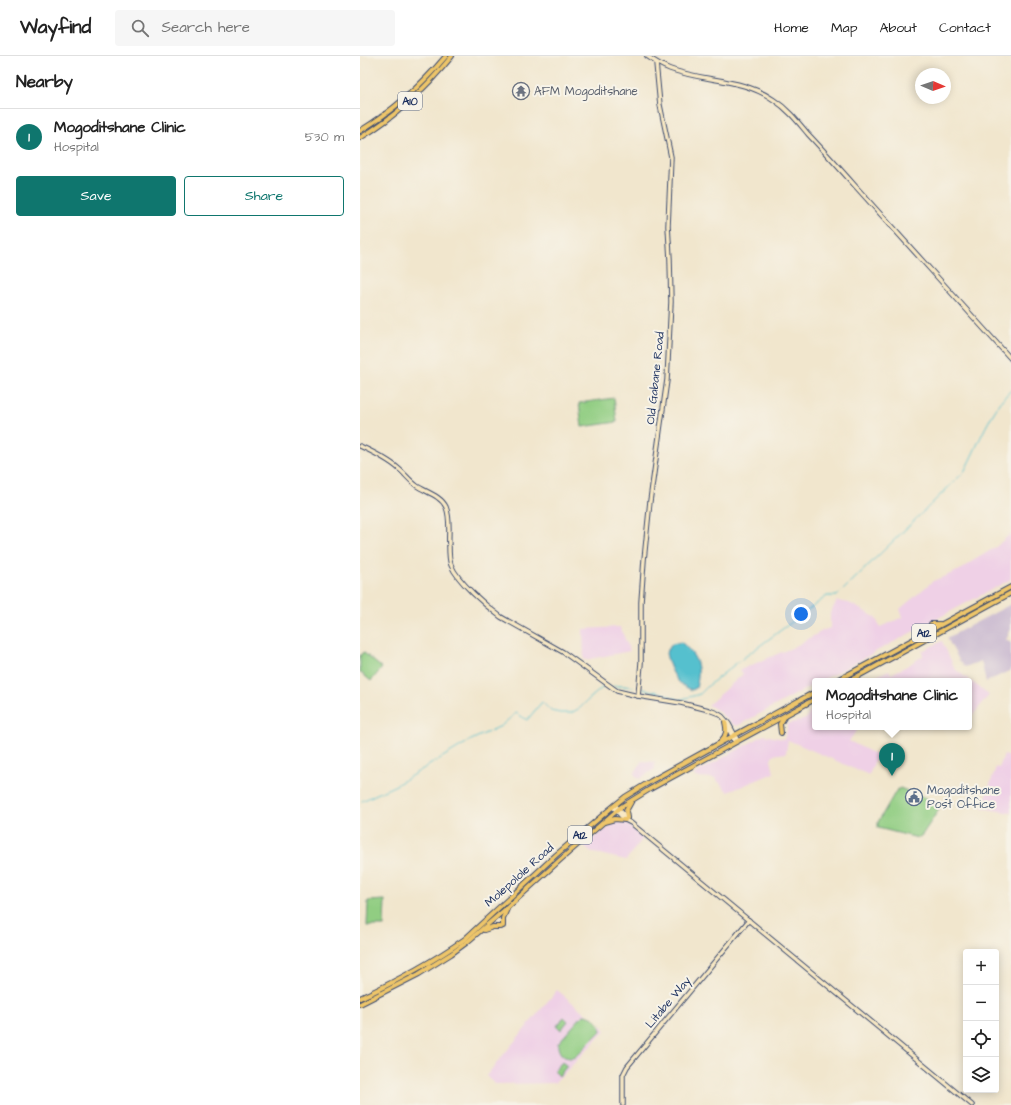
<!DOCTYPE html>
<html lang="en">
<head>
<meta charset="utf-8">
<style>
  body { margin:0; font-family:"Architects Daughter",sans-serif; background:#f6f6f6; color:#222 }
  .controls { position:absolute; right:12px; bottom:12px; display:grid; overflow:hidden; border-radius:4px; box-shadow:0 2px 10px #0003 }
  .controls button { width:36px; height:36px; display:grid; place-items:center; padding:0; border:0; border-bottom:1px solid #e0e0e0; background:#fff; color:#222; font:20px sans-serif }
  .compass { position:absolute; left:555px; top:12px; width:36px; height:36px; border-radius:50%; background:#fff; box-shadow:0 2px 10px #0003; rotate:92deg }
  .you { position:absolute; left:441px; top:558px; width:14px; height:14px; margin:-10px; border:3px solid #fff; border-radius:50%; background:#1a73e8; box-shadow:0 0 0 6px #1a73e833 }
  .badge { display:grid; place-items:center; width:26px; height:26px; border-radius:50%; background:#0f766e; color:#fff; font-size:13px; font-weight:700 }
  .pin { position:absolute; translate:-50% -33px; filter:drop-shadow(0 1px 2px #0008) }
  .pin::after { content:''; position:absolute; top:21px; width:14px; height:12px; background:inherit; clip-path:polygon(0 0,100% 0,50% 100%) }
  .popup { position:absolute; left:452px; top:622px; width:160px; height:52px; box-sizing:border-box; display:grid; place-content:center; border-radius:4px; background:#fff; filter:drop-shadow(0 1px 3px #0005); font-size:13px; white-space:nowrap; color:#767676 }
  .popup b { font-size:15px; color:#222 }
  .popup::after { content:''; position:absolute; left:50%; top:100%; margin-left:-8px; border:8px solid transparent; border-top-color:#fff }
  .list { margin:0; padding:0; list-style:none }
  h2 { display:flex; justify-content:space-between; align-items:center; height:52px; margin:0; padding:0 16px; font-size:17px }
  h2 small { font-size:13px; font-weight:400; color:#767676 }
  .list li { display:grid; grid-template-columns:26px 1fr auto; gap:12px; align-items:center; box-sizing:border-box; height:56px; padding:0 16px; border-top:1px solid #e0e0e0 }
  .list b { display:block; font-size:15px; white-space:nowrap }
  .list p { margin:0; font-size:13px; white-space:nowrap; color:#767676 }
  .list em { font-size:13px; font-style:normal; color:#767676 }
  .actions { display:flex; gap:8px; padding:12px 16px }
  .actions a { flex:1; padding:9px 0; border:1px solid #0f766e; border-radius:4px; text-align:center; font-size:14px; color:#0f766e }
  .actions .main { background:#0f766e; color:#fff }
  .icon { flex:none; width:22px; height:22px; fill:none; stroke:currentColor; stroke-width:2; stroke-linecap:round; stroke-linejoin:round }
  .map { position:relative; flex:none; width:651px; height:1049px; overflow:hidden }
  header { display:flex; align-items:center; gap:24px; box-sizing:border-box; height:56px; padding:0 20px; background:#fff; border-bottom:1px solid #e0e0e0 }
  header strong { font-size:19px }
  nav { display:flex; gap:22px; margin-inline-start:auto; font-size:14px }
  .search { width:280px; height:36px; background:#f6f6f6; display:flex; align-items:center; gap:10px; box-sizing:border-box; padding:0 14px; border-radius:4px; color:#767676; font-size:15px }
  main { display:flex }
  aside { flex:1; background:#fff }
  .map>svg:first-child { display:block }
  .built { fill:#efd0e6 }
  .industrial { fill:#cdbed2 }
  .green { fill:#91cd82; stroke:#567e70 }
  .water { fill:#54c0ce; stroke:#387896 }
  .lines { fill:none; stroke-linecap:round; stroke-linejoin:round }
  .stream { stroke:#54c0ce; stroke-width:1 }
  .secondary-casing { stroke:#3b4a6f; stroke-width:5.5 }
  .primary-casing { stroke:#3b4a6f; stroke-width:6 }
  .secondary { stroke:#f8e8c3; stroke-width:3.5 }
  .primary { stroke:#eec569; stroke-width:4 }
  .labels { text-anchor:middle; stroke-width:4; stroke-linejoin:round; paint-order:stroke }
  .shield { fill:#f7f3e8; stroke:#5d6a87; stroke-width:1 }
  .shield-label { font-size:11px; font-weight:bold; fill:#1b2f5e }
  .worship-label { font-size:12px; fill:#5b616d; stroke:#f7f3e8; text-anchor:start }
  .street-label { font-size:12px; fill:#1b2f5e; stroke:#f7f3e8 }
  .service-label { font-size:12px; fill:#4e5e75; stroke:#f7f3e8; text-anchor:start }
</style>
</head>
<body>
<header>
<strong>Wayfind</strong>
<div class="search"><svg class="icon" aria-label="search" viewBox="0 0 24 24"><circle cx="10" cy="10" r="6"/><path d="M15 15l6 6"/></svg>Search here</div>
<nav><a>Home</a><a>Map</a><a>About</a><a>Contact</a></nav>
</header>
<main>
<aside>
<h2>Nearby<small></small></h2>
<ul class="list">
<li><span class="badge">1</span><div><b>Mogoditshane Clinic</b><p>Hospital</p></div><em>530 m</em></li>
</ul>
<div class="actions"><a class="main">Save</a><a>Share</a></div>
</aside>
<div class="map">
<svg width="651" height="1049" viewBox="0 0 651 1049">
  <rect width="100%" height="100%" fill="#f7f3e8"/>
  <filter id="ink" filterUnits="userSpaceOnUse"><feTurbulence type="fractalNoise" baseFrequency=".025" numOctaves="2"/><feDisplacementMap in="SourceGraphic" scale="8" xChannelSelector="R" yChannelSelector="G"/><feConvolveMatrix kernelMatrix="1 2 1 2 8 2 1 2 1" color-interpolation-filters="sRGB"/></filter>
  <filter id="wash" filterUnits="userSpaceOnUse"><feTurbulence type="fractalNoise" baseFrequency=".012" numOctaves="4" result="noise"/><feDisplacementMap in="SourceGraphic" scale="16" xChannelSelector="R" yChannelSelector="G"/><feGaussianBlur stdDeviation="0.9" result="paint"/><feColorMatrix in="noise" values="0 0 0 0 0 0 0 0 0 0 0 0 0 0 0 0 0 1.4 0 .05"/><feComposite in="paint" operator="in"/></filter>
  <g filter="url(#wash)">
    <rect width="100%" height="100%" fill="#f1e6cd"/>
    <g class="built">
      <polygon points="651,477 651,523 461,625 455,625 455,628 377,670 372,668 357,654 348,649 383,618 380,614 434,591 464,574 470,572 470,557 477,545 489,547 515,561 520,571 543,561 540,553 573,525 600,514 611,506 636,491"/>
      <polygon points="260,571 270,595 224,604 223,573"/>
      <polygon points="582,585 595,613 629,639 613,659 609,655 609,625 506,625 529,614 531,618 545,611 563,600 562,595"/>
      <polygon points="455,653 455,671 499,671 489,685 517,699 509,719 428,684 426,697 413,699 411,704 414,717 368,736 355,722 335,721 334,718 404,679 424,683 427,674 427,668 446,663 449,657"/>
      <polygon points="644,699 651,701 651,757 622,752 636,711 639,712"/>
      <polygon points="282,705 295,706 295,713 279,723 274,718"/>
      <polygon points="265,766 283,782 266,804 230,796 224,790 254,767"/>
      <polygon points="197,934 246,974 195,1027 135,1028 126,1020"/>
    </g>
    <polygon class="industrial" points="651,548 651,573 646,584 651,587 651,614 626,626 621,605 605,611 599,604 587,582"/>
    <g class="green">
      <polygon points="254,342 257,366 222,371 219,347"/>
      <polygon points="3,596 22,612 11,625 0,616 0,600"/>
      <polygon points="540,732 578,747 580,752 562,779 558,782 518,772 518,766 536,735"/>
      <polygon points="25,844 24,870 7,870 8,845"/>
      <path d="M 223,959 C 233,959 240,966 241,975 L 215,1001 C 205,1005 197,997 198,987 Z"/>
      <polygon points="204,961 208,965 201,974 197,970"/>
      <polygon points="202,1006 207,1010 199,1020 194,1015"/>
    </g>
    <path class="water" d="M 321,586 C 338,601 341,611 336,632 L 332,634 C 327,632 321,629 318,625 C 312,617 308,607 306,597 L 312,588 Z"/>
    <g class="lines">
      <g class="stream">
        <path d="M 482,535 L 603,417 L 605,414 C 618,389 631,353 651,334"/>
        <polyline points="382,603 467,540 477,540 479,538"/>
        <polyline points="254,630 263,630 273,631"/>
        <polyline points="283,633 302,637 319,644 340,638 349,629 379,605"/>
        <polyline points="2,745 36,729 111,684 141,670 156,657 167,664 182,646 191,655 200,657 211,657 220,652 227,645 243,631"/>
      </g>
    </g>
  </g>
  <g filter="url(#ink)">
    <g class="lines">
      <g class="secondary-casing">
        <g id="secondary">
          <path d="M 287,0 C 294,5 302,10 310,13 C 345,26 383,22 414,44 C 428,53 438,66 448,78 C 465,96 481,114 497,132 C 548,189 600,246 651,303"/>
          <path d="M 0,390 C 13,396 28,403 39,413 C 45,418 50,425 57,430 C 66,436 81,440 86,451 C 91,463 88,478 89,490 C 89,496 89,503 91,509 C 98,526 126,550 141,561 L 203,596 L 257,635 L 278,640 L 321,647 L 349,654 L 357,657 L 362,660 L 369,668 L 378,685"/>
          <polyline points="278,640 281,607 281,546 284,504 290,445 307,324 311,246 310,203 308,170 311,101 300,49 296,7"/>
          <polyline points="366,668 375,686"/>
          <polyline points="255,749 267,762"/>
          <polyline points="253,751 265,764 271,767 612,1049"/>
          <polyline points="263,1049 263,1019 267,1011 389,864"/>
        </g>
      </g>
      <g class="primary-casing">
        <g id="primary">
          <path d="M 0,75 C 33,55 61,30 86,0"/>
          <path d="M 0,82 C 35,61 66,32 92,0"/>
          <polyline points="571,568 580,568"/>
          <polyline points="476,625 651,531"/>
          <polyline points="489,625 651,537"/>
          <polyline points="421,677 420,668 425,660"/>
          <path d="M 361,685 C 367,679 367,674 365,666"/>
          <polyline points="267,762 266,755 271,746"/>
          <polyline points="244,766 255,763 265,764"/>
          <polyline points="143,870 143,862 147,853"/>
          <polyline points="124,874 133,871 141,871"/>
          <path d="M 0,942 C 37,925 72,906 105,883 L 196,799 L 250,753 L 265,741 L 291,725 L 360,687 L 455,636"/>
          <polyline points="0,948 59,918 91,898 106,887 148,851 200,804 261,751 290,733 455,643"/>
        </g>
      </g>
      <use href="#secondary" class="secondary"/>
      <use href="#primary" class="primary"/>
    </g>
  </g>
  <defs>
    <g id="temple-ring" transform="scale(0.9)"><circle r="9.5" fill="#f7f3e8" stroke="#6b7280" stroke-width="1.5"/><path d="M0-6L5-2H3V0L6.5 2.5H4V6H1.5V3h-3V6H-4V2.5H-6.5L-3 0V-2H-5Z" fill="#6b7280"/></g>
    <g id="civic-ring" transform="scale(0.9)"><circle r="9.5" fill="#f7f3e8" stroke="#5c6f8a" stroke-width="1.5"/><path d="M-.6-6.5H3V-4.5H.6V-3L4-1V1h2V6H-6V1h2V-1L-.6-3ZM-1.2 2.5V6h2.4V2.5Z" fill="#5c6f8a"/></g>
  </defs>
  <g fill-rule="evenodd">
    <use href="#temple-ring" x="161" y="35"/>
    <use href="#civic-ring" x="554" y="741"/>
  </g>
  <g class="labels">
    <g class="shield">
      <rect x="38" y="36" width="24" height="18" rx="3"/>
      <rect x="552" y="568" width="24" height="18" rx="3"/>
      <rect x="208" y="770" width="24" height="18" rx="3"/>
    </g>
    <g class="shield-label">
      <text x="50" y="49">A10</text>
      <text x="564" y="581">A12</text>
      <text x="220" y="783">A12</text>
    </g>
    <g class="worship-label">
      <text x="174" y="39">AFM Mogoditshane</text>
    </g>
    <g class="street-label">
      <text transform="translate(295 322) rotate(-84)" y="4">Old Gabane Road</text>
      <text transform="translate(159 819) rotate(-42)" y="4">Molepolole Road</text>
      <text transform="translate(308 946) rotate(-50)" y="4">Litabe Way</text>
    </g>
    <g class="service-label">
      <text x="567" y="738">Mogoditshane<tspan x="567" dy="14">Post Office</tspan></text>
    </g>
  </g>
</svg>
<div class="controls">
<button>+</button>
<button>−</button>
<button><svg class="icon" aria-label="locate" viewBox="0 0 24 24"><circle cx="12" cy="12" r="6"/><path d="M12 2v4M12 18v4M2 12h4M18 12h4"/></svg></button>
<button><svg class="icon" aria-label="layers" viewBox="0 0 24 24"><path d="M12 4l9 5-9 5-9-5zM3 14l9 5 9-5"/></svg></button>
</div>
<svg class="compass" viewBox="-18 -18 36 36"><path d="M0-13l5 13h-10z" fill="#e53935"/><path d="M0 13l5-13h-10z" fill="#767676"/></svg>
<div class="you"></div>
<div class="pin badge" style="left:532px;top:720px">1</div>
<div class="popup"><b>Mogoditshane Clinic</b>Hospital</div>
</div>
</main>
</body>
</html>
